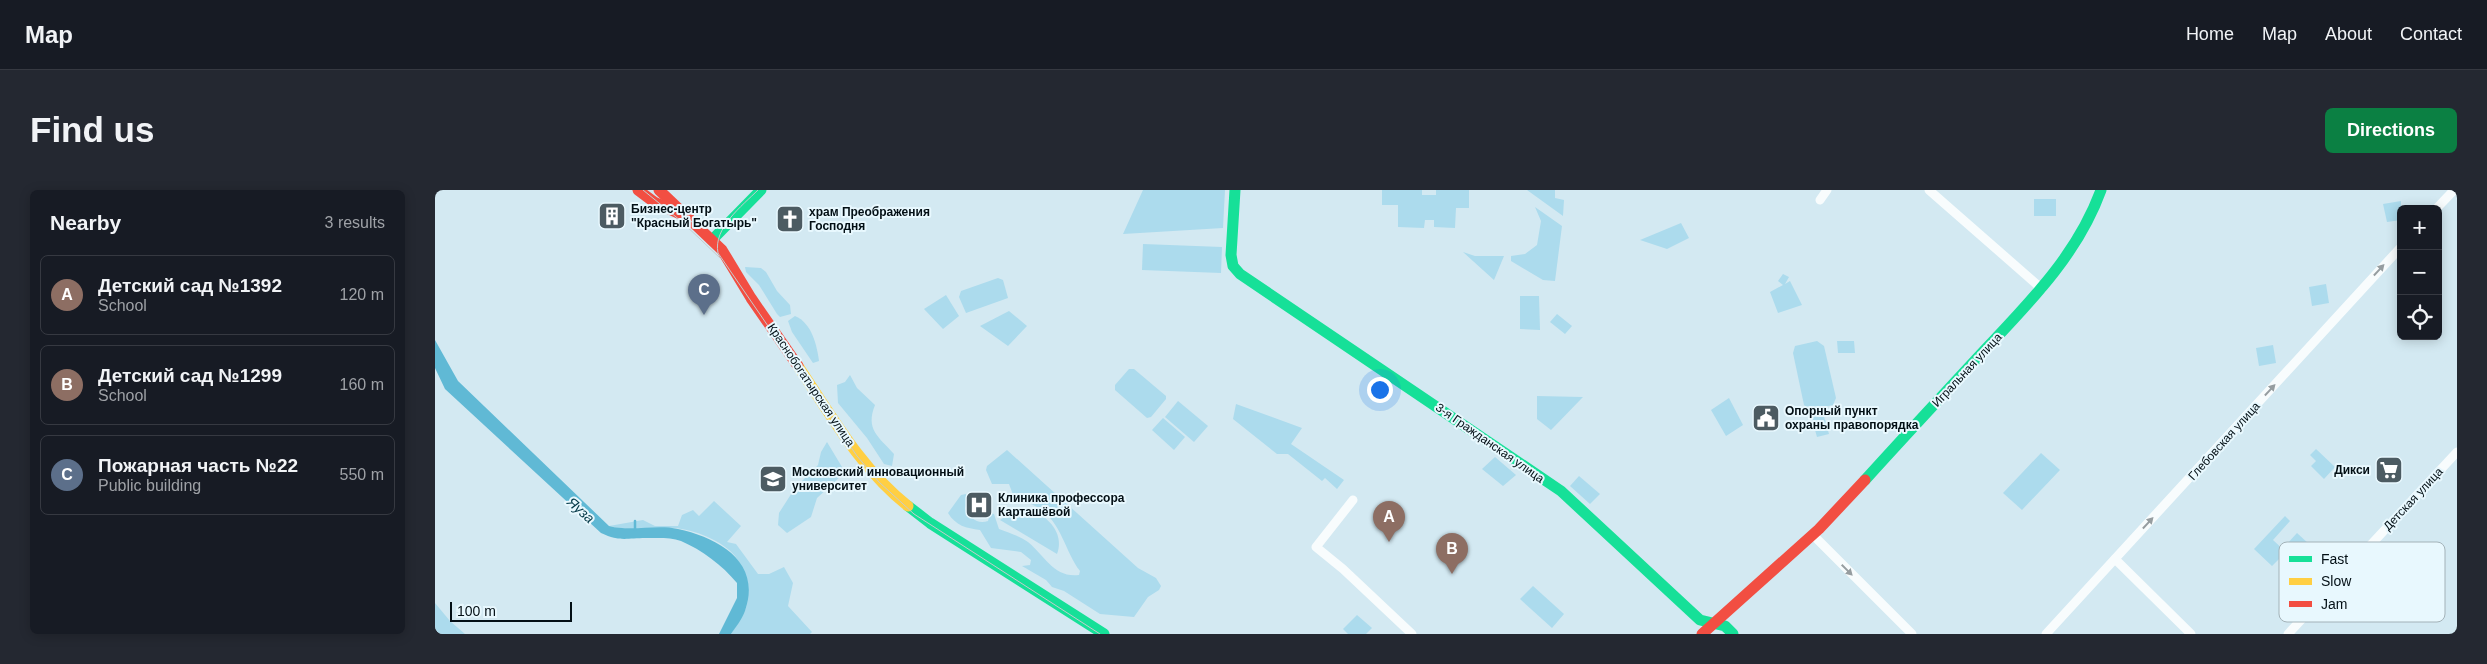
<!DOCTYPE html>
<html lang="en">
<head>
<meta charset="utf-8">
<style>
  body { margin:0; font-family:Helvetica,sans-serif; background:#242831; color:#f1f3f6 }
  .controls { position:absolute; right:15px; top:15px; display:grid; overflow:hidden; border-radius:8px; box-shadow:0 2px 12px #0003 }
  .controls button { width:45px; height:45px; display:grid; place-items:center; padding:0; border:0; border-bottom:1px solid #363941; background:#171b24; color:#f1f3f6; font:25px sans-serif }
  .scale { position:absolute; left:15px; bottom:12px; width:122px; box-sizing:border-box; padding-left:5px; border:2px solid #030f15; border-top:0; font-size:14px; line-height:18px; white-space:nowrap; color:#030f15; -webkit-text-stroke:4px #e8f8fe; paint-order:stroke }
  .you { position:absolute; left:944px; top:199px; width:18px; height:18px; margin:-12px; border:4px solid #fff; border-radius:50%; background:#1a73e8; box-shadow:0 0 0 8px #1a73e833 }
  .badge { display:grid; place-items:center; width:32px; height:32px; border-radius:50%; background:#0b8043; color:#fff; font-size:16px; font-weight:700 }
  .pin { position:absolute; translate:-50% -41px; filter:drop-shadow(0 1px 2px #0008) }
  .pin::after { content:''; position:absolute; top:26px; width:18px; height:15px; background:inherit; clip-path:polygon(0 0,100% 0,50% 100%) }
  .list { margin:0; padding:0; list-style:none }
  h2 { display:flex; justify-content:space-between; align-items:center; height:65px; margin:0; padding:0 20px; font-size:21px }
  h2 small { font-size:16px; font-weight:400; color:#9ea1a6 }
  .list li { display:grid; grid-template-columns:32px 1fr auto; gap:15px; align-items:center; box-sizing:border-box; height:80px; margin:0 10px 10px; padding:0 10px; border:1px solid #363941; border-radius:8px }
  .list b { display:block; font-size:19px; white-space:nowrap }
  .list p { margin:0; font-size:16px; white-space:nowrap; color:#9ea1a6 }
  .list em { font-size:16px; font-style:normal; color:#9ea1a6 }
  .icon { flex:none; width:28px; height:28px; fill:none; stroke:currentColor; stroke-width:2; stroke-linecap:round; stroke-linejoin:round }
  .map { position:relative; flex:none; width:2022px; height:444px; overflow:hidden; border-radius:8px }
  header { display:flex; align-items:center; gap:30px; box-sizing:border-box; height:70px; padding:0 25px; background:#171b24; border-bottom:1px solid #363941 }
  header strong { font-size:24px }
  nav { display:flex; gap:28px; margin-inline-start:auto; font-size:18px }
  .intro { display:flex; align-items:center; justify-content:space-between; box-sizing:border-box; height:120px; padding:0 30px }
  h1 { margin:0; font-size:35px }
  .button { padding:12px 22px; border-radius:8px; background:#0b8043; color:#fff; font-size:18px; font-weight:700 }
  main { display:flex; gap:30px; padding:0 30px }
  aside { flex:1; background:#171b24; border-radius:8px; box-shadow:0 2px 12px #0003 }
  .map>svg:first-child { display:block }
  .green { fill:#acdbed }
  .water { fill:#60b9d5 }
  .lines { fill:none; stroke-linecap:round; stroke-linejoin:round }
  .stream { stroke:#60b9d5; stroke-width:2.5 }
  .street { stroke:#f8fcfd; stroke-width:9 }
  .fast { stroke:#16e098; stroke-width:11 }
  .slow { stroke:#ffcf43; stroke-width:11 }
  .jam { stroke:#f24e42; stroke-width:11 }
  .tram { stroke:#c5cbcd; stroke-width:1 }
  .oneway { fill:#969da0 }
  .labels { text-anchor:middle; stroke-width:4; stroke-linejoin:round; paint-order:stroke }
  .poi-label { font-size:12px; font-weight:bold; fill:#030f15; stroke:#e8f8fe; text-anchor:start }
  .street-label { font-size:12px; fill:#030f15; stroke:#e8f8fe }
  .water-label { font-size:14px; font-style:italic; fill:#033847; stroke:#e8f8fe }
  .key { fill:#e8f8fe; stroke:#a3b2b8; stroke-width:1 }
  .key-label { font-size:14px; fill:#030f15 }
</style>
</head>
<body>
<header>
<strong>Map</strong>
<nav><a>Home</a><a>Map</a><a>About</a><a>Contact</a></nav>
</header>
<div class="intro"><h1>Find us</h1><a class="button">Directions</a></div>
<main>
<aside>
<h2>Nearby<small>3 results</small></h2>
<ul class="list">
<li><span class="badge" style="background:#8d6e63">A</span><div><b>Детский сад №1392</b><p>School</p></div><em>120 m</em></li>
<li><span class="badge" style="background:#8d6e63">B</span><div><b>Детский сад №1299</b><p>School</p></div><em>160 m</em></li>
<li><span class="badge" style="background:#5c6f8a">C</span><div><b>Пожарная часть №22</b><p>Public building</p></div><em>550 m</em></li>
</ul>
</aside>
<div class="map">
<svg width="2022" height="444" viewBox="0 0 2022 444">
  <rect width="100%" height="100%" fill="#d3e9f2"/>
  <g class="green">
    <polygon points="708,0 790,0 788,38 688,44"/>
    <polygon points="947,0 987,0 987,5 1001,5 1001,0 1034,0 1034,18 1021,18 1020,38 999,37 999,30 990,30 989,38 963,37 963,15 947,15"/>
    <polygon points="1092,0 1120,0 1120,8 1129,10 1128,26"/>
    <rect x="1599" y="9" width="22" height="17"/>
    <polygon points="1966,11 1966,30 1952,32 1948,14"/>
    <polygon points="1100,17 1127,36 1120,91 1108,90 1076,71 1076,66 1090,64 1102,55 1106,31"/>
    <polygon points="1246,33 1254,48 1232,59 1205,50"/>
    <polygon points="708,54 787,57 786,83 707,80"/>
    <polygon points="1028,62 1040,66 1069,66 1059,90"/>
    <polygon points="310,77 326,78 331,82 342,101 355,115 356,124 345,127 342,124 324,95 311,82"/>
    <polygon points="1348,84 1354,87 1350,94 1355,91 1367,115 1343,123 1335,102 1348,95 1343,91"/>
    <polygon points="563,88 568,90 573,108 531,123 524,107 526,101"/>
    <polygon points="1891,94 1894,113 1877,116 1874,97"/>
    <polygon points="511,105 524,126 508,139 489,119"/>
    <polygon points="1085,106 1104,106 1105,140 1085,139"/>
    <polygon points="574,121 592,136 573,156 545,136"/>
    <polygon points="1122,124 1137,136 1130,144 1115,132"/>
    <path d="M 360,126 C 377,133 382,156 384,171 L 378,173 L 357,142 L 353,131 Z"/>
    <polygon points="1382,151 1389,156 1401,208 1398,215 1375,220 1369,215 1358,163 1360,156"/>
    <polygon points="1402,151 1419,151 1420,163 1403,163"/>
    <polygon points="1838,155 1841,173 1824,176 1821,158"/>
    <polygon points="694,179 699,179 731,206 731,209 716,227 712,228 680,200 680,195"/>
    <path d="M 415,185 L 422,198 L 440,215 C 430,240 444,247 459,264 L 457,276 L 449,274 L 432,248 L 403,213 L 402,195 L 410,192 Z"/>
    <polygon points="1102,206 1148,207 1116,240 1102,229"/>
    <polygon points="1294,208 1308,235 1291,246 1276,220"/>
    <polygon points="743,211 773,236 759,252 730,227"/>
    <polygon points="801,214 867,238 856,254 909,290 902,299 890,288 887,291 853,264 842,264 798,229"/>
    <polygon points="1388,223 1394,244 1382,247 1376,226"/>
    <polygon points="728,228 750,247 739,260 717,240"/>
    <polygon points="392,252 407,277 407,285 382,308 376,327 352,343 343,335 344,323 360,298 383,275 386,262"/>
    <polygon points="1881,259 1900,277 1889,289 1876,276 1881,271 1875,265"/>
    <path d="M 572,260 L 703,378 L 721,388 L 726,396 L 724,400 L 713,407 L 699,427 L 665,424 L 629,401 L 617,397 L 611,390 L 587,376 L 595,375 L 596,370 L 586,362 L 556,358 L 545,340 C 531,338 521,336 513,323 L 526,305 L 531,304 L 533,308 L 530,319 C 535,327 542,335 553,331 L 555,323 L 559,324 L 564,339 C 574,343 585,346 593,352 C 610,366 619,388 644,385 L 645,381 C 630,362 626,330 602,317 C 596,313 587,312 580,310 L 574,294 L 557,294 L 551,280 L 552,276 Z"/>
    <polygon points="1606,263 1625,280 1587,320 1568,303"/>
    <polygon points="1060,267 1081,285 1068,296 1047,279"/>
    <polygon points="1144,286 1165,304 1155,314 1135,296"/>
    <path d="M 279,311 L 306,336 L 292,352 L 301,354 L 323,384 L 334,384 L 349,377 L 358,393 L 353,416 L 377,442 L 375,444 L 296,444 C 313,417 317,416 307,384 C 305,379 304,371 300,366 C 288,351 258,339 239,338 C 217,338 196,341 174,336 L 208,330 L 220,336 L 243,336 L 247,325 L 258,320 L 264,326 Z"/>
    <path d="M 593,318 C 612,325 630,343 622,364 L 565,330 L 582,319 Z"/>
    <polygon points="1850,326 1855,331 1838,350 1872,382 1889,364 1904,378 1872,411 1851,391 1861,380 1847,366 1837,376 1819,359"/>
    <polygon points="1862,343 1887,366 1876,377 1851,355"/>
    <polygon points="1098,396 1129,424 1117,438 1085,409"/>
    <polygon points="0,413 15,431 30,444 0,444"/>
    <polygon points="922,425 937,438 931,444 913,444 908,439"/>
  </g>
  <path class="water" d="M 0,150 L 23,191 L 174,336 C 197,342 221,334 243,339 C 284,348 327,372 310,421 C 307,429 301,437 296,444 L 284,444 L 302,408 L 302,393 C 287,375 267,360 246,351 C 236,347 222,348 211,348 C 191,348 185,352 166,343 L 10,199 L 0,178 Z"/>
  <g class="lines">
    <polyline class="stream" points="200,331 200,340"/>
    <g class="street">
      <polyline points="1494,0 1607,99"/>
      <polyline points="1385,10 1392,0"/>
      <polyline points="2001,19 2019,0"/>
      <polyline points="918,310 881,357 908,379 977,444"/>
      <polyline points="1378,345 1477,444"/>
      <polyline points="1680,369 1756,444"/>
      <polyline points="1611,444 1966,57"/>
      <polyline points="1853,444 2022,262"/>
    </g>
    <g class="fast">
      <polyline points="800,0 796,65 798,76 805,84 1126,301 1265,430 1290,436 1298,444"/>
      <polyline points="277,50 326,0"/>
      <path d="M 1430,290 C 1468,248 1507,206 1546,164 C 1593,114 1642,66 1666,0"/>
      <polyline points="473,316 495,333 669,444"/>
    </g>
    <path class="slow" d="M 363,176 C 396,225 426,279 473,316"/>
    <g class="jam">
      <polyline points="203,0 219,12 243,23"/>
      <polyline points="224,0 287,60 316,108 363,176"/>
      <polyline points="1267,444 1384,339 1430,290"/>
    </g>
    <g class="tram">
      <polyline points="208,0 246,31 285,68"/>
      <path d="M 323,0 C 307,16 278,38 283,63 L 422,266 L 444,292 L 479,324 L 665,444"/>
      <path d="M 252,29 C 267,39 278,38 293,28"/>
    </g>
  </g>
  <defs><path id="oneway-solid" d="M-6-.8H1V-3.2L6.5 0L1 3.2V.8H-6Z" transform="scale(1.25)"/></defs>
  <g class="oneway">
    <use href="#oneway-solid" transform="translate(1944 80) rotate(-47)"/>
    <use href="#oneway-solid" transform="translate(1835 200) rotate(-47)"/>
    <use href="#oneway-solid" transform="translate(1713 333) rotate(-47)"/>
    <use href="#oneway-solid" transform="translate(1412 380) rotate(45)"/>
  </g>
  <defs>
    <g id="building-square" transform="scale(1.4375)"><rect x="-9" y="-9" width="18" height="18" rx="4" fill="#4c5b62" stroke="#e8f8fe"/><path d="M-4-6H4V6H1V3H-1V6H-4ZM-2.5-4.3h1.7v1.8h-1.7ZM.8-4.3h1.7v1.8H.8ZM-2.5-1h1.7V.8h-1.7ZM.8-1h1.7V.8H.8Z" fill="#fff"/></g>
    <g id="church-square" transform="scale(1.4375)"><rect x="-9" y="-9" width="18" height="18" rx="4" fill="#4c5b62" stroke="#e8f8fe"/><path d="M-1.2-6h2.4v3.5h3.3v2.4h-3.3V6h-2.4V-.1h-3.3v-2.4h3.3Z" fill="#fff"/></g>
    <g id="civic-square" transform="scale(1.4375)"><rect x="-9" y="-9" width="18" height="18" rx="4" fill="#4c5b62" stroke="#e8f8fe"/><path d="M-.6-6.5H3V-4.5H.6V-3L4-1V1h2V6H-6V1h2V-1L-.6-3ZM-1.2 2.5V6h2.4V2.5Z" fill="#fff"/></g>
    <g id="supermarket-square" transform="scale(1.4375)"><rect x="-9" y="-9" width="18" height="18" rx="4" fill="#4c5b62" stroke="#e8f8fe"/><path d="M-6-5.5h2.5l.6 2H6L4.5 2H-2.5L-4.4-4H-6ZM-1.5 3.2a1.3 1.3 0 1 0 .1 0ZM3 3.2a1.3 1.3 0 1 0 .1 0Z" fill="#fff"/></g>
    <g id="university-square" transform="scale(1.4375)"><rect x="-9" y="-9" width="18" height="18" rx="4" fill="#4c5b62" stroke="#e8f8fe"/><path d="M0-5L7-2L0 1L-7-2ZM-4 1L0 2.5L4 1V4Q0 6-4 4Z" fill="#fff"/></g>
    <g id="hospital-square" transform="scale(1.4375)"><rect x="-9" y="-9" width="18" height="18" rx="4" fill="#4c5b62" stroke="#e8f8fe"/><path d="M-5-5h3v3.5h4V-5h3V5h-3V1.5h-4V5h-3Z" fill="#fff"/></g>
  </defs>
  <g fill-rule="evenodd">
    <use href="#building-square" x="177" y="26"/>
    <use href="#church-square" x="355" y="29"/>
    <use href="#civic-square" x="1331" y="228"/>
    <use href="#supermarket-square" x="1954" y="280"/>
    <use href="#university-square" x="338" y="289"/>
    <use href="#hospital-square" x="544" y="315"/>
  </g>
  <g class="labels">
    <g class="poi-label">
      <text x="196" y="23">Бизнес-центр<tspan x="196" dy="14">"Красный Богатырь"</tspan></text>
      <text x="374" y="26">храм Преображения<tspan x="374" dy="14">Господня</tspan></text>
      <text x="1350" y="225">Опорный пункт<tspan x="1350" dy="14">охраны правопорядка</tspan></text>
      <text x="1935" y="284" text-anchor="end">Дикси</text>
      <text x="357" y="286">Московский инновационный<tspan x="357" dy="14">университет</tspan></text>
      <text x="563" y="312">Клиника профессора<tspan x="563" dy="14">Карташёвой</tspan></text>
    </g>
    <g class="street-label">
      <text transform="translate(1532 180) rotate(-47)" y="4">Игральная улица</text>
      <text transform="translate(376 195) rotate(56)" y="4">Краснобогатырская улица</text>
      <text transform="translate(1789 251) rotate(-48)" y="4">Глебовская улица</text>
      <text transform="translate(1055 253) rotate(35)" y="4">3-я Гражданская улица</text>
      <text transform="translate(1978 309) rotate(-47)" y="4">Детская улица</text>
    </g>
    <g class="water-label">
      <text transform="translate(146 320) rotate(42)" y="5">Яуза</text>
    </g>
  </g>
  <rect x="1844" y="352" width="166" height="80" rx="8" class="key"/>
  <rect x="1854" y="366" width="23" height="6" fill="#16e098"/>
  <rect x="1854" y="388" width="23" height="7" fill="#ffcf43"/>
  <rect x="1854" y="411" width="23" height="6" fill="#f24e42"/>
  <g class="key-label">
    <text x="1886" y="374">Fast</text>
    <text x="1886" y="396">Slow</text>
    <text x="1886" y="419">Jam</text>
  </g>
</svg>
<div class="controls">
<button>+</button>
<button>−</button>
<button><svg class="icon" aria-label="locate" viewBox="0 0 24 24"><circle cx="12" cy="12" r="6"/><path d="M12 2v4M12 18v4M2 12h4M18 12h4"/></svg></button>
</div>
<div class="scale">100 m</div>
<div class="you"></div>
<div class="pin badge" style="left:954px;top:352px;background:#8d6e63">A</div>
<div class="pin badge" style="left:1017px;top:384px;background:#8d6e63">B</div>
<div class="pin badge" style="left:269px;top:125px;background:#5c6f8a">C</div>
</div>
</main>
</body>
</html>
